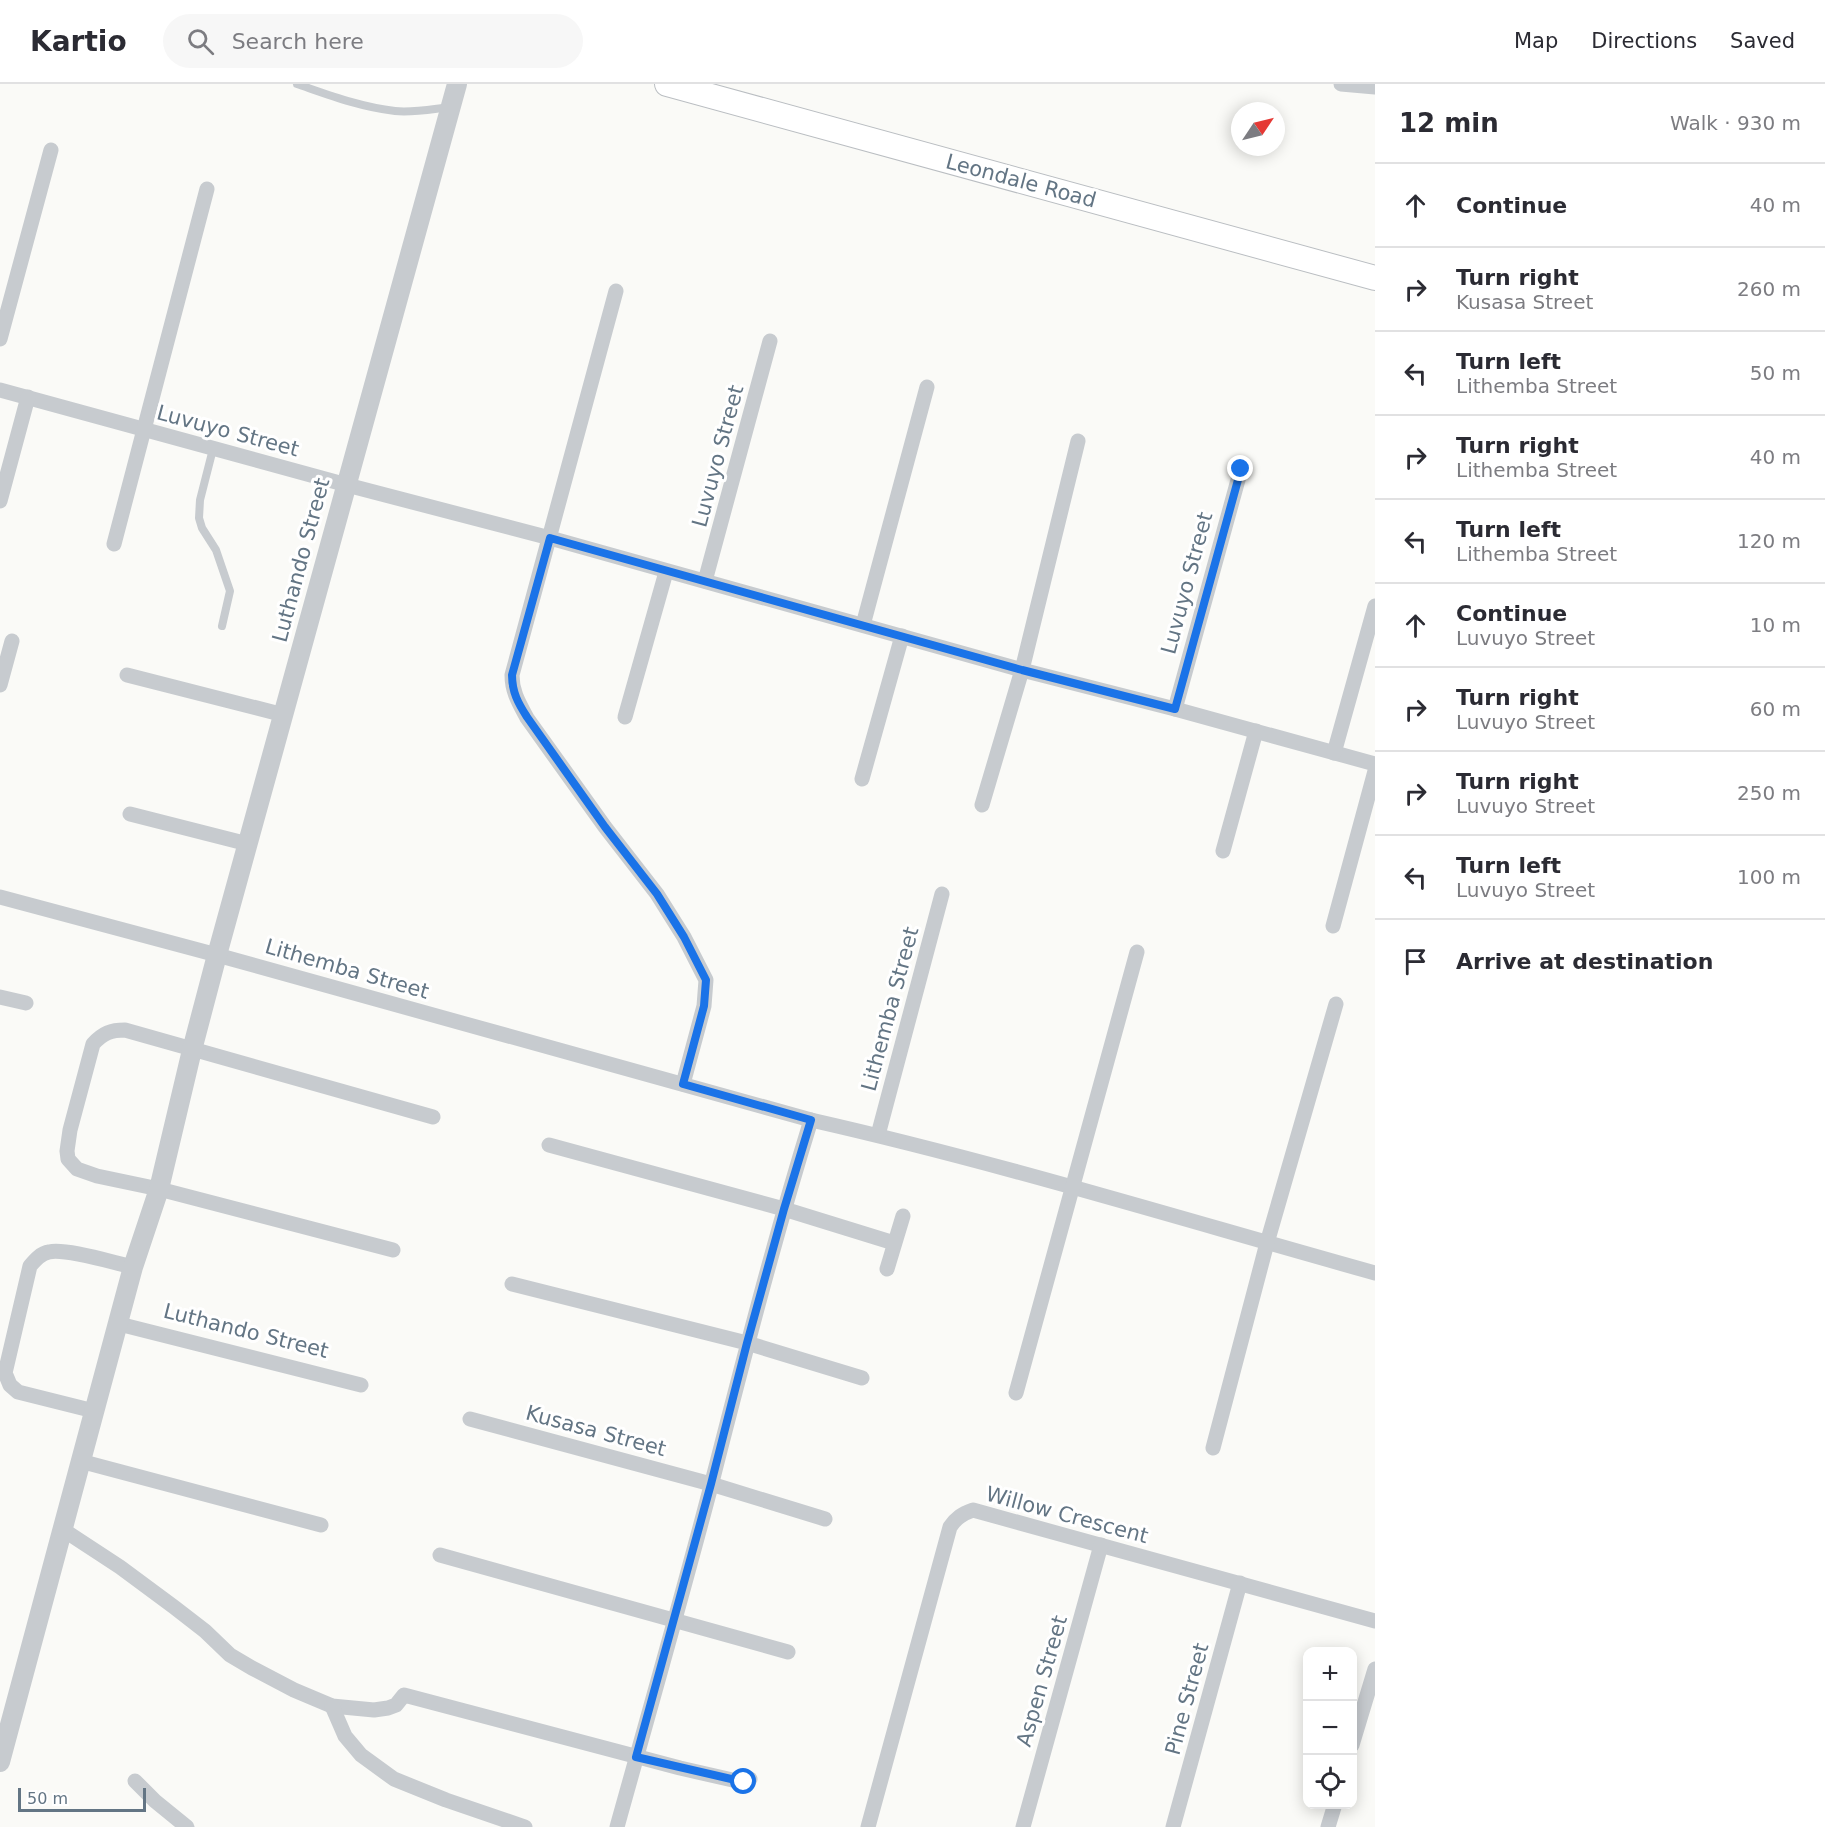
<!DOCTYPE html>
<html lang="en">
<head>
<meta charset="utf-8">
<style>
  body { margin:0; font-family:"DejaVu Sans",sans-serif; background:#f7f7f7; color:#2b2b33 }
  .controls { position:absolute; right:18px; bottom:18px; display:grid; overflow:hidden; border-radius:12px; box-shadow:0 3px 15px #0003 }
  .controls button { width:54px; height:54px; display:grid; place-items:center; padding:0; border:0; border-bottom:2px solid #e1e1e2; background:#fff; color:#2b2b33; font:30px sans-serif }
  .compass { position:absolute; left:1231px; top:18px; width:54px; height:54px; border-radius:50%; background:#fff; box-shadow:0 3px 15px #0003; rotate:55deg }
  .scale { position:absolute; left:18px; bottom:15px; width:128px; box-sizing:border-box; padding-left:6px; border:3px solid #637584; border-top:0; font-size:16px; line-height:21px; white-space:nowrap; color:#637584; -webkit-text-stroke:4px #fff; paint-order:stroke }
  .stop { position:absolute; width:18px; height:18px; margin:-14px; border:4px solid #1a73e8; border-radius:50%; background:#fff }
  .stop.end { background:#1a73e8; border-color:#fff; box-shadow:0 2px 6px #0008 }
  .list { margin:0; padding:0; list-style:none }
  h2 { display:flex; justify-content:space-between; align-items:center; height:78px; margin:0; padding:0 24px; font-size:26px }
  h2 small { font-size:20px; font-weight:400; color:#7c7c81 }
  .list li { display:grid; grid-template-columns:39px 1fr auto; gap:18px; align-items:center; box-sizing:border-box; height:84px; padding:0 24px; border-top:2px solid #e1e1e2 }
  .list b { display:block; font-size:22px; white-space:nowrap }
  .list p { margin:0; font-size:20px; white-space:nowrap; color:#7c7c81 }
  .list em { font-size:20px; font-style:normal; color:#7c7c81 }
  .icon { flex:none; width:33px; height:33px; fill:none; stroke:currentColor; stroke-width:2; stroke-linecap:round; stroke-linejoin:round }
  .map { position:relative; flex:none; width:1375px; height:1743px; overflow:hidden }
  header { display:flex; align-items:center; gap:36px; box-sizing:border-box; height:84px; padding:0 30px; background:#fff; border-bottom:2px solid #e1e1e2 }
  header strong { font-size:28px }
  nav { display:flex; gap:33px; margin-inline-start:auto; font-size:21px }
  .search { width:420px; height:54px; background:#f7f7f7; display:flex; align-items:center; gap:15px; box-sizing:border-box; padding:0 21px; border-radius:33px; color:#7c7c81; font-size:22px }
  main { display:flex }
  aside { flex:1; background:#fff }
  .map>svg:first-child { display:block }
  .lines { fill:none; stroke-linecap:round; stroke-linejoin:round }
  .primary-casing { stroke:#babec2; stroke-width:26 }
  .service { stroke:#c7cbcf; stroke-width:8 }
  .minor { stroke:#c7cbcf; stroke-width:15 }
  .tertiary { stroke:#c7cbcf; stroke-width:20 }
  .primary { stroke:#fff; stroke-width:24 }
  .route { stroke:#1a73e8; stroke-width:8 }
  .labels { text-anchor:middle; stroke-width:6; stroke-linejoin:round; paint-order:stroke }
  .street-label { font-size:21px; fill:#637584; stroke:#fff }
</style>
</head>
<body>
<header>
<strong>Kartio</strong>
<div class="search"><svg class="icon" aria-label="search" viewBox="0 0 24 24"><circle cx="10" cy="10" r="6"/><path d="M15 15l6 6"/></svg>Search here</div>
<nav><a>Map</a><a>Directions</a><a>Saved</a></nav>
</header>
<main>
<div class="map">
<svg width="1375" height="1743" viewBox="0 0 1375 1743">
  <rect width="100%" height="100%" fill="#fafaf7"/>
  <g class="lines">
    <g class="primary-casing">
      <polyline id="primary" points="667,0 1375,194"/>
    </g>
    <g class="service">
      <path d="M 297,0 C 329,11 360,23 395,27 C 413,29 432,25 450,23"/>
      <polyline points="213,365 200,416 199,434 202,444 216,466 230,507 222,542"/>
    </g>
    <g class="minor">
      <polyline points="1341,0 1375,3"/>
      <path d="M 616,207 L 512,591 C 512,608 519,619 527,634 L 605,743 L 657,810 L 684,853 L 706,896 L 704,922 L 683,1000"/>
      <polyline points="0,255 51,66"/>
      <polyline points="0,306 347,401 550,454 1022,586 1175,625 1375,680"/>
      <polyline points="0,417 28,313"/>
      <polyline points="114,460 207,105"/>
      <polyline points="705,497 770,257"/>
      <polyline points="863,541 927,303"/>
      <polyline points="127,591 284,631"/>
      <polyline points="0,601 12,557"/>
      <polyline points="1175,625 1241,385"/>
      <polyline points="625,633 666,488"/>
      <polyline points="1334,669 1375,522"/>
      <polyline points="862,695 902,552"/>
      <polyline points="982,721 1022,586 1078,357"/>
      <polyline points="130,730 248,760"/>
      <polyline points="1223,767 1256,647"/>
      <path d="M 0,813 L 217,871 L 811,1036 C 1001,1079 1188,1137 1375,1189"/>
      <polyline points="1333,842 1375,687"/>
      <polyline points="0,913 26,919"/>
      <polyline points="878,1051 942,810"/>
      <polyline points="549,1061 784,1125 894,1159"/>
      <path d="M 393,1166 L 159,1105 L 97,1092 L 77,1085 L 68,1075 L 67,1067 L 70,1046 L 93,960 C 103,949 111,946 125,946 L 433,1033"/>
      <polyline points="887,1185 903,1132"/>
      <polyline points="512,1200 747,1259 862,1294"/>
      <polyline points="119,1240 361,1301"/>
      <polyline points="1016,1309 1137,868"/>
      <path d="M 94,1327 L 18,1308 L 10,1301 L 5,1289 L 30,1182 C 35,1176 41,1169 49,1168 C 66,1164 114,1179 133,1183"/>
      <polyline points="470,1335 711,1400 825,1435"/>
      <polyline points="1213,1364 1267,1159 1336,920"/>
      <polyline points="80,1377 321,1441"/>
      <polyline points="62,1445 120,1483 174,1523 205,1547 230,1571 252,1584 294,1606 332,1622 374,1626 388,1624 396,1621 404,1611 680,1684 737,1697 743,1698 750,1695"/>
      <polyline points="440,1471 788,1568"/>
      <polyline points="332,1622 345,1652 361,1671 394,1695 446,1716 525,1743"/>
      <polyline points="1352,1661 1375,1585"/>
      <polyline points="135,1697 155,1717 187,1743"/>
      <path d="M 617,1743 C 649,1628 682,1513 712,1398 C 743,1277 774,1156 811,1036"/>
      <path d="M 868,1743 L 950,1443 C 956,1434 962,1430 973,1426 L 1375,1537"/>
      <polyline points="1023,1743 1101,1461"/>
      <polyline points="1173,1743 1240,1499"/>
      <polyline points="1328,1743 1335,1720"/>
    </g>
    <polyline class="tertiary" points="0,1678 133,1183 159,1105 192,966 217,871 457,0"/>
    <use href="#primary" class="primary"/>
  </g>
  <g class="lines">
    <path class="route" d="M 744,1698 L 636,1673 L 711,1400 L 747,1259 L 784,1125 L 811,1036 L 683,1000 L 704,922 L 706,896 L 684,853 L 657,810 L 605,743 L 527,633 C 518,619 512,608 512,591 L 550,454 L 1022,586 L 1175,625 L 1241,385"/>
  </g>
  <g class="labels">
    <g class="street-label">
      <text transform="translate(1021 97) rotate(15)" y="7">Leondale Road</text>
      <text transform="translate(228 347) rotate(15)" y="7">Luvuyo Street</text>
      <text transform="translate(718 372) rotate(-75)" y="7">Luvuyo Street</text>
      <text transform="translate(301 476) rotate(-75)" y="7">Luthando Street</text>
      <text transform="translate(1187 499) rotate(-75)" y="7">Luvuyo Street</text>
      <text transform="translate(347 885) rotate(16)" y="7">Lithemba Street</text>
      <text transform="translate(890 925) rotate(-75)" y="7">Lithemba Street</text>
      <text transform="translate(246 1247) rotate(14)" y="7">Luthando Street</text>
      <text transform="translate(596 1347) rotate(15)" y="7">Kusasa Street</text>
      <text transform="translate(1067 1431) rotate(15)" y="7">Willow Crescent</text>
      <text transform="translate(1042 1597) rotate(-74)" y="7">Aspen Street</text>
      <text transform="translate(1187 1615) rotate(-75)" y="7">Pine Street</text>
    </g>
  </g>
</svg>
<div class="controls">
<button>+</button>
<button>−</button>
<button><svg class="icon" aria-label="locate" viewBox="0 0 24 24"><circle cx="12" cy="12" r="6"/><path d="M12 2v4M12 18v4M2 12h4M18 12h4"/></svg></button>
</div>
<svg class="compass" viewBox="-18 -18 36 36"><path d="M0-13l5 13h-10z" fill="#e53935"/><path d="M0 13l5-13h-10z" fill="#7c7c81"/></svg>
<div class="scale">50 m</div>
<div class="stop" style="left:744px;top:1698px"></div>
<div class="stop end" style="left:1241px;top:385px"></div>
</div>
<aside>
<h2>12 min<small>Walk · 930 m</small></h2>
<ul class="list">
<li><svg class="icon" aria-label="ahead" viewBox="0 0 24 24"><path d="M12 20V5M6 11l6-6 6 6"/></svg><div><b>Continue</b></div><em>40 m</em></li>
<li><svg class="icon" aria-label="right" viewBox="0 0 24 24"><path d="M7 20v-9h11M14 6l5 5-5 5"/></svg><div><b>Turn right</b><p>Kusasa Street</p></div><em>260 m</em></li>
<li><svg class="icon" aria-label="left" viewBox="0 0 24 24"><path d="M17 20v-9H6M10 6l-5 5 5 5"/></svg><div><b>Turn left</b><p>Lithemba Street</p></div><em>50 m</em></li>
<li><svg class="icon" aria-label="right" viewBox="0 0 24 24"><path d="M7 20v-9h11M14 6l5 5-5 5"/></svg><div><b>Turn right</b><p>Lithemba Street</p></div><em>40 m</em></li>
<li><svg class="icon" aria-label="left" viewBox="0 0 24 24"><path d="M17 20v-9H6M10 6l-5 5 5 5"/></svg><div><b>Turn left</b><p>Lithemba Street</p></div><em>120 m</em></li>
<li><svg class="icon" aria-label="ahead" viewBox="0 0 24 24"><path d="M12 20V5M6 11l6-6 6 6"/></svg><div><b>Continue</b><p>Luvuyo Street</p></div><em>10 m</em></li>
<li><svg class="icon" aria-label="right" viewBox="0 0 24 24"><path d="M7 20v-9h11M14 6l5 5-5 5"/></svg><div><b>Turn right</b><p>Luvuyo Street</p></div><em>60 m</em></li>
<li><svg class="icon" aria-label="right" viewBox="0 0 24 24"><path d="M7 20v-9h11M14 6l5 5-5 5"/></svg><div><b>Turn right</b><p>Luvuyo Street</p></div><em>250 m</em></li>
<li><svg class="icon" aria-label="left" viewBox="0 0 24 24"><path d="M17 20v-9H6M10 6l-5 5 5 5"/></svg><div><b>Turn left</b><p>Luvuyo Street</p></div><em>100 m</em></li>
<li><svg class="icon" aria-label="arrive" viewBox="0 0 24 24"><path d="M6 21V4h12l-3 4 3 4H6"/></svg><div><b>Arrive at destination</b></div></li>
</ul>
</aside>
</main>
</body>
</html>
